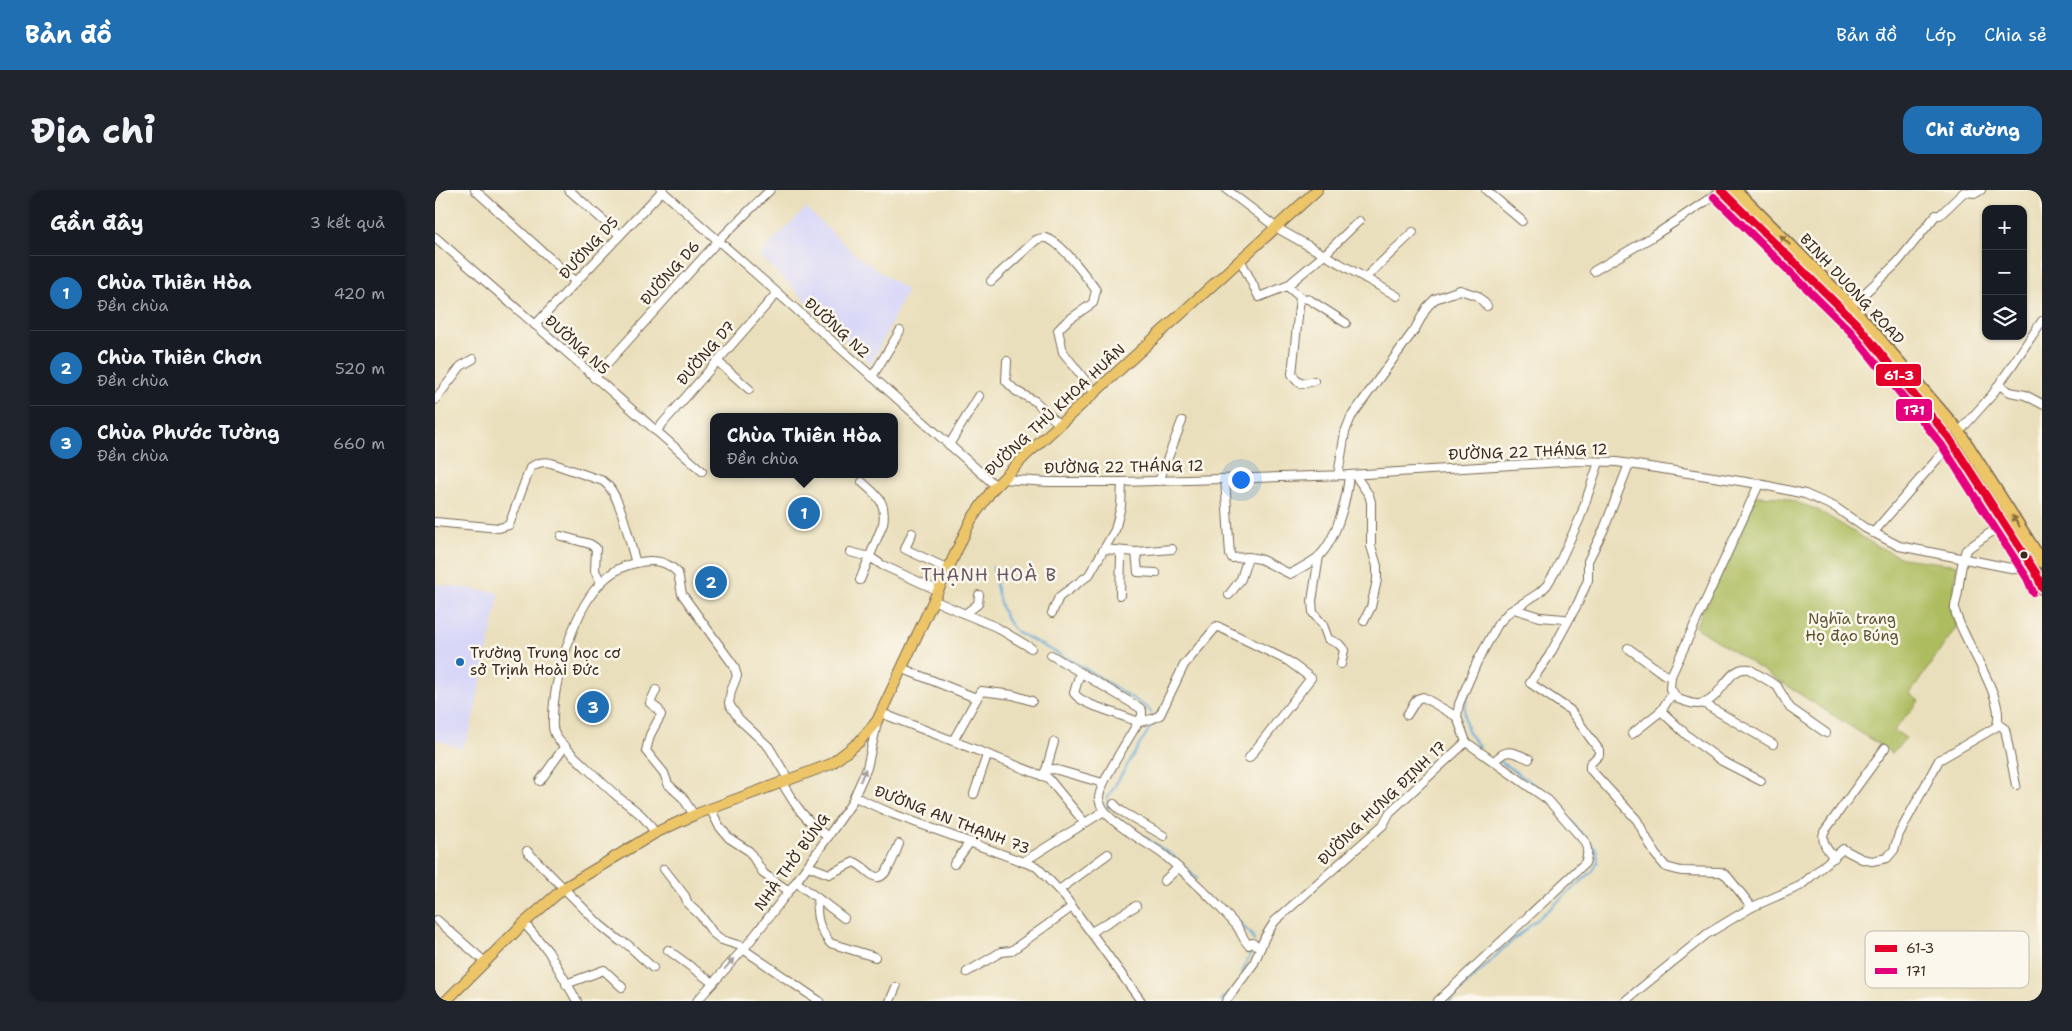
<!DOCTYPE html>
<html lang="vi">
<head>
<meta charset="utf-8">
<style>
  body { margin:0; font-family:"Shantell Sans",sans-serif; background:#20242c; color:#f1f3f6 }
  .controls { position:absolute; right:15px; top:15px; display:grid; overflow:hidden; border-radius:10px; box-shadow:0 1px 4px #0004 }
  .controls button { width:45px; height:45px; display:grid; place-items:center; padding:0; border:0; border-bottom:1px solid #363941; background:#171b24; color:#f1f3f6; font:25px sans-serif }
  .you { position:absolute; left:805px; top:289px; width:18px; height:18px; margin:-12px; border:4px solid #fff; border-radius:50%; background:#1a73e8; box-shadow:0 0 0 8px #1a73e833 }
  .badge { display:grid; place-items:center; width:32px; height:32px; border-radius:50%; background:#1f6fb2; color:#fff; font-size:16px; font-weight:700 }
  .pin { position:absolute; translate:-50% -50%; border:2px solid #fff; box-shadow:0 1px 5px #0006 }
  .popup { position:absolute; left:275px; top:223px; width:188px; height:65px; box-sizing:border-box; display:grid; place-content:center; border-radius:10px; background:#171b24; filter:drop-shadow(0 1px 4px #0005); font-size:16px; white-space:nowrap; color:#9ea1a6 }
  .popup b { font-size:19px; color:#f1f3f6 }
  .popup::after { content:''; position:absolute; left:50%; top:100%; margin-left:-10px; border:10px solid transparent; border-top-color:#171b24 }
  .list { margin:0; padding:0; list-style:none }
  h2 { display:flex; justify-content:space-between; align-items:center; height:65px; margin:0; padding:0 20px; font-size:21px }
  h2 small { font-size:16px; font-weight:400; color:#9ea1a6 }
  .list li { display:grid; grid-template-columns:32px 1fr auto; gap:15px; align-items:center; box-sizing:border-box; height:75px; padding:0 20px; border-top:1px solid #363941 }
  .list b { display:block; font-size:19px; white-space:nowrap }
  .list p { margin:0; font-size:16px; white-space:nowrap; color:#9ea1a6 }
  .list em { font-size:16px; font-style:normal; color:#9ea1a6 }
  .icon { flex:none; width:28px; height:28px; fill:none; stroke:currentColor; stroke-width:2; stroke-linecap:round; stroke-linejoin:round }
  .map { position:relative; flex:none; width:1607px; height:811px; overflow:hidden; border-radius:15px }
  header { display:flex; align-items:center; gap:30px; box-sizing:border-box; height:70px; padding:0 25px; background:#1f6fb2; color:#fff }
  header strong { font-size:24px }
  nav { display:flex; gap:28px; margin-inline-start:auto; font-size:18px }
  .intro { display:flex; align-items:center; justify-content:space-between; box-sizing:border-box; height:120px; padding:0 30px }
  h1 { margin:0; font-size:35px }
  .button { padding:12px 22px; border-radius:15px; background:#1f6fb2; color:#fff; font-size:18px; font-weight:700 }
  main { display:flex; gap:30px; padding:0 30px }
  aside { flex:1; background:#171b24; border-radius:15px; box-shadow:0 1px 4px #0004 }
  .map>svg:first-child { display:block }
  .built { fill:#d8d7f8 }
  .green { fill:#adbc5f; stroke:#74733e }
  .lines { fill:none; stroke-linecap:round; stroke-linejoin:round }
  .stream { stroke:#60a9d7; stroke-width:2 }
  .minor-casing { stroke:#786955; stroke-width:10 }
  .major-casing { stroke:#786955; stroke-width:12 }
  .highway-casing { stroke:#786955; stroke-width:14 }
  .minor { stroke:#fff; stroke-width:8 }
  .major { stroke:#edc569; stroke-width:10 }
  .highway { stroke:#edc569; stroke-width:11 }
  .bus-1-casing { stroke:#fbf7ec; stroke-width:11 }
  .bus-2-casing { stroke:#fbf7ec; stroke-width:11 }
  .bus-1 { stroke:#e4002b; stroke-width:8 }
  .bus-2 { stroke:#e5007d; stroke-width:8 }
  .oneway { fill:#8b7040 }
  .oneway2 { fill:#a79f9a }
  .bus-dot { fill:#3b2a1e; stroke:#fbf7ec; stroke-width:2 }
  .poi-dot { fill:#1f6fb2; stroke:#fbf7ec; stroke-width:2 }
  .labels { text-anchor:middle; stroke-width:5; stroke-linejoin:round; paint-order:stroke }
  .street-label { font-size:15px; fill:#3b2a1e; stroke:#fbf7ec }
  .park-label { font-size:15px; fill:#5d5632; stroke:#fbf7ec }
  .poi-label { font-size:15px; fill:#3b2a1e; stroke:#fbf7ec; text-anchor:start }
  .quarter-label { font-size:18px; letter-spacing:1px; fill:#695b66; stroke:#fbf7ec }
  .key { fill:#fbf7ec; stroke:#c1baae; stroke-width:1 }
  .key-label { font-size:14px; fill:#3b2a1e }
  .line-badge { stroke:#fbf7ec; stroke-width:2 }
  .badge-label { font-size:14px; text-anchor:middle; font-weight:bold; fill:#fff }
</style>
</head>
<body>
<header>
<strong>Bản đồ</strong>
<nav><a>Bản đồ</a><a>Lớp</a><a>Chia sẻ</a></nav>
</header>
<div class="intro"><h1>Địa chỉ</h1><a class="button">Chỉ đường</a></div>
<main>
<aside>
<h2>Gần đây<small>3 kết quả</small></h2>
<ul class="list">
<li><span class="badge">1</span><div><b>Chùa Thiên Hòa</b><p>Đền chùa</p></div><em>420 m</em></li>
<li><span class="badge">2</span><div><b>Chùa Thiên Chơn</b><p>Đền chùa</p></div><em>520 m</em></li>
<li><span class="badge">3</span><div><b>Chùa Phước Tường</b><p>Đền chùa</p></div><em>660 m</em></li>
</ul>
</aside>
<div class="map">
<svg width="1607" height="811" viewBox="0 0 1607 811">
  <rect width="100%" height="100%" fill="#fbf7ec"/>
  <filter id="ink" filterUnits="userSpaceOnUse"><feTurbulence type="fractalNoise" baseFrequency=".02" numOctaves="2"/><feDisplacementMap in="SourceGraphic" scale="10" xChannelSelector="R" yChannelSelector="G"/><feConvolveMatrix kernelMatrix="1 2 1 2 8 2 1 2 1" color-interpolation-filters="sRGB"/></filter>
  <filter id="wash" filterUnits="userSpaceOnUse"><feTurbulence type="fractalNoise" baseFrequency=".0096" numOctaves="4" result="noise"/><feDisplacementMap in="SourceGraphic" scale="20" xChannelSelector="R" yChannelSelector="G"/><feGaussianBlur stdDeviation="1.12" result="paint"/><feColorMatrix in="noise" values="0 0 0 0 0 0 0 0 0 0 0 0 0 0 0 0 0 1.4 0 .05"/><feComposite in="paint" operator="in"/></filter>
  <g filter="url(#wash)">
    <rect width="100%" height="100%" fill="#eadfbc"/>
    <g class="built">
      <polygon points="371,18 422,66 472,100 436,174 324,65"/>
      <polygon points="0,394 61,402 64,406 36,538 27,559 0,549"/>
    </g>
    <polygon class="green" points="1321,306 1346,307 1381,319 1442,356 1467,368 1522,375 1517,417 1522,436 1475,504 1484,511 1459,540 1471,548 1457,563 1260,437"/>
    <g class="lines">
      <g class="stream">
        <path d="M 558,377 C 562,399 564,426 582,442 L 648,477 L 713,518 L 719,527"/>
        <path d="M 1045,478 C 1030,505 1020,534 1045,557"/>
        <polyline points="672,618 673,607 719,531"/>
        <polyline points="684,630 737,665 762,689"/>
        <polyline points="791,719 816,744 819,751"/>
        <polyline points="807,783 819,755"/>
        <polyline points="786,811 791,805"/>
        <polyline points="1015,811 1067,760 1157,682 1163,672 1162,661 1112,603 1063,570"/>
      </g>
    </g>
  </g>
  <g filter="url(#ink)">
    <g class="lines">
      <g class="minor-casing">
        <g id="minor">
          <polyline points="40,0 141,92"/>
          <polyline points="134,0 185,45"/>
          <polyline points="226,0 561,296"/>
          <polyline points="792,0 842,38 962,106"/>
          <polyline points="1051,0 1087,31"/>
          <polyline points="0,47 267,281"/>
          <polyline points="806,71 824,107 852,96 865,107 857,184 861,190 867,194 879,191"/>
          <polyline points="1159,81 1217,47 1286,1"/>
          <polyline points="930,88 978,42"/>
          <path d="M 556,91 L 601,50 C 603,49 606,48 609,48 C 624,48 652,88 661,100 L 658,113 L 632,131 L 623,140 L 628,162 L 660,203"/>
          <polyline points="852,96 889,65 924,31"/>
          <polyline points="865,107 875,110 911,133"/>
          <polyline points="1416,116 1462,73 1501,25 1505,25 1529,2 1541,3 1546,0"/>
          <polyline points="100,135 228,0"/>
          <polyline points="282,171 314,199"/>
          <polyline points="572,171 571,191 581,201 600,211 625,235"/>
          <polyline points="437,187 465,141"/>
          <polyline points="159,188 283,51 335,0"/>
          <polyline points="1564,195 1575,202 1590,205 1607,214"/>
          <polyline points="0,210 26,176 38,169"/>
          <polyline points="221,241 342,103"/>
          <polyline points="1524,242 1557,205 1607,131"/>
          <polyline points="514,255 544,206"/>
          <path d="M 1194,274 L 1169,339 L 1153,371 L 1153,390 L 1143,413 L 1114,466 L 1095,493 L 1135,520 L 1164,560 L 1164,565 L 1155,574 L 1155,579 L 1202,630 L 1220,664 L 1231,677 L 1246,681 L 1286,682 L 1292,686 L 1317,717 L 1365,696 L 1408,659 L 1427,669 L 1437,671 L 1452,668 L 1459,660 L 1464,644 L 1504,570 L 1561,537 C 1574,511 1525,447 1520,420 C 1519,413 1523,408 1523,401 C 1525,387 1526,373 1531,360 L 1569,333"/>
          <polyline points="903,285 910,242 916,227 980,139 992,117 1000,109 1025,100 1043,106 1052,116"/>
          <polyline points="920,285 934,305 936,312 936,356 942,376 942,390 936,417 929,431"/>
          <polyline points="568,289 613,292 687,292 914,285 1143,271 1182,272 1324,294 1370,304 1400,317 1430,338 1464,356 1601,383"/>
          <path d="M 790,289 L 795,365 L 797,368 L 813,367 L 825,369 L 855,384 C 864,379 874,374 882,368 C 901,352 912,309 914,285"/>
          <polyline points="724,291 747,231"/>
          <path d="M 0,332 L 64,338 L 74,335 L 95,278 C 102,272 108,271 116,273 L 168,291 C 186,303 194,352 201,373"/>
          <polyline points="477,343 470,359 513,379"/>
          <polyline points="1438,343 1517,252"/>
          <polyline points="126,346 155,354 161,358 160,381 166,392"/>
          <polyline points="669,359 701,362 737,359"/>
          <polyline points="415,362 435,367 447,375 502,400"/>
          <polyline points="684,362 686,366 685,405"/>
          <polyline points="701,362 703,382 721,383"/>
          <polyline points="884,366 877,411 878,423 888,435 893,449 904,454 909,460 906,474"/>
          <path d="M 425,390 L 448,334 C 452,311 442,306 427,292"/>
          <polyline points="794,405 806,389 813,367"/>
          <polyline points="498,410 530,424 543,414 544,405"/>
          <polyline points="1079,419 1105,427 1129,429"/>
          <polyline points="617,423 624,407 654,385 680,340 686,316 687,292"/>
          <polyline points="530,424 561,437 596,458"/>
          <polyline points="1193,458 1230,485 1236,486 1324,294"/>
          <path d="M 616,465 L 705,518 L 707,521 L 707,526 C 699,540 662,597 664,609 C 668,632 711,651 729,665 C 754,686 778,709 800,734 C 806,740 808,751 814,755 L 817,753 L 826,757"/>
          <polyline points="466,478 541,508"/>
          <path d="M 645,483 L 639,503 C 642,508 649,511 654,514 L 704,532 L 717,529 L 725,525 L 749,475 L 782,436 L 853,471 L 876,488 L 814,568"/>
          <path d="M 1236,486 L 1235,499 L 1243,509 C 1249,511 1256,514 1262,514 C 1286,515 1291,475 1314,479 L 1342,496 L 1355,518 L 1391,543"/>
          <polyline points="221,500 215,513 224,520 226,525 215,545 211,561 229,583 233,594 248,608 259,625"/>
          <polyline points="1238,502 1226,521 1254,547 1287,571 1326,591"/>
          <polyline points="1268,513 1338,554"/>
          <polyline points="446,523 613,588 649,632"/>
          <polyline points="972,525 982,509 988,507 1022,527"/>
          <polyline points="1563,534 1570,539 1581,595"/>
          <polyline points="1197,544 1226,521"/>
          <polyline points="518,551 546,501 578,505 597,511"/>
          <path d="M 1059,572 C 1071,557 1078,562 1094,569"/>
          <polyline points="611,580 619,552"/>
          <polyline points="607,586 611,580 619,579 668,593"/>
          <polyline points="105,591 130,556"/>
          <path d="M 346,591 C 361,617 369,629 393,647"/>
          <polyline points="539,604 552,565"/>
          <polyline points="420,607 458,624 602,677 630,707 706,811"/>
          <polyline points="679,614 686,621 729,646"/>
          <polyline points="275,618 284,636 294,648 314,661 329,684 354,701"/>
          <path d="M 220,643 C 208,623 199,620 182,606 C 167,593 153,579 138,565 C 132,558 122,551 119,542 C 117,537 118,531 118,527 C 119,489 138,424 163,396 C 173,384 187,376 201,373 C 217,369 231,370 243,383 L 247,404 L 299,476 L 302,486 L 296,501 L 294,513 L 296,517 L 304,529 L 334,557 L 353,589"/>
          <polyline points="92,661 165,735 185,751 192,754 218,778"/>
          <path d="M 1399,668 C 1392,659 1386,653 1389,642 L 1450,558"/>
          <polyline points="588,672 669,621"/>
          <polyline points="519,674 535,652"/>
          <path d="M 373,676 L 394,684 L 419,672 C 427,675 432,682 439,686 C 451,693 460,663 464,654"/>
          <polyline points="229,679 250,706 253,714 266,726 278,743 287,750 309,757"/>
          <polyline points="729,691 743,678"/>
          <polyline points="361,692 409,728"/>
          <polyline points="624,700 673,664"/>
          <path d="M 383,709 C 380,727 384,738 395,753 L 440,767"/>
          <polyline points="2,730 50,772"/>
          <polyline points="89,733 113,761 142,811"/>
          <polyline points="656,742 701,716"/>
          <polyline points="308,759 384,811"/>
          <polyline points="233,760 278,793"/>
          <polyline points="532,782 566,762 576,761 637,717"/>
          <polyline points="131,794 169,780 187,797"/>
          <polyline points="262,811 312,755 361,692 416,614 432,578 442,533"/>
          <polyline points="455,811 461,797"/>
          <polyline points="791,811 819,773 830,747 840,731 948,635 955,622 1031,552"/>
          <path d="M 1003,811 L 1150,673 C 1153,665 1153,660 1150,652 L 1113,610 L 1031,552 L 1022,527 L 1024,514 L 1042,472 L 1063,434 L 1074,422 L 1104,403 L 1112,395 L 1120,382 L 1145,328 L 1164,272"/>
          <polyline points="1190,811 1272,744 1317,717"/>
        </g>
      </g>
      <g class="major-casing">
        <polyline id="major" points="11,811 89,733 129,698 220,643 259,625 396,574 424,552 442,531 536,330 557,300 590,266 882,0"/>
      </g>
      <g class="highway-casing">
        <g id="highway">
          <polyline points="1286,0 1422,134 1514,248 1601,383 1607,398"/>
          <polyline points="1300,0 1416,116 1524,242 1607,372"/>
        </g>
      </g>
      <use href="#minor" class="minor"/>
      <use href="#major" class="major"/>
      <use href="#highway" class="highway"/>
      <g class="bus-1-casing">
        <polyline id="bus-1" points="1286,0 1422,134 1514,248 1601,383 1607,398"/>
      </g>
      <g class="bus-2-casing">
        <polyline id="bus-2" points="1279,7 1415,141 1506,254 1592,388 1598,402"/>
      </g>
      <use href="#bus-1" class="bus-1"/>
      <use href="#bus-2" class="bus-2"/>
    </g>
    <defs><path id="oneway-solid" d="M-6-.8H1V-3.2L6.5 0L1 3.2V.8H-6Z" transform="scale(1.25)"/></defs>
    <g class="oneway">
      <use href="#oneway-solid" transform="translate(1350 50) rotate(-135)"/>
      <use href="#oneway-solid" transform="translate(1581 331) rotate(-123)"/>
    </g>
    <g class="oneway2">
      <use href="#oneway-solid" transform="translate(428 585) rotate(-68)"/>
      <use href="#oneway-solid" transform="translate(294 774) rotate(-49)"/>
    </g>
  </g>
  <circle class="bus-dot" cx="1589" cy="365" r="4.5"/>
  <circle class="poi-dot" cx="25" cy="472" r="5"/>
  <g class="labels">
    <g class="street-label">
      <text transform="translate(154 58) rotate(-47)" y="5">ĐƯỜNG D5</text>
      <text transform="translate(235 83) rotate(-48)" y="5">ĐƯỜNG D6</text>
      <text transform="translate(1417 99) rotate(47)" y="5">BINH DUONG ROAD</text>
      <text transform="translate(402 138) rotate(42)" y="5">ĐƯỜNG N2</text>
      <text transform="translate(142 155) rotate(42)" y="5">ĐƯỜNG N5</text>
      <text transform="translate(271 163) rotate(-49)" y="5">ĐƯỜNG D7</text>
      <text transform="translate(620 220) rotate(-43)" y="5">ĐƯỜNG THỦ KHOA HUÂN</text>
      <text transform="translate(1093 262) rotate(-2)" y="5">ĐƯỜNG 22 THÁNG 12</text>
      <text transform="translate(689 277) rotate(-1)" y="5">ĐƯỜNG 22 THÁNG 12</text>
      <text transform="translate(947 613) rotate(-44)" y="5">ĐƯỜNG HƯNG ĐỊNH 17</text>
      <text transform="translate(517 630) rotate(21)" y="5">ĐƯỜNG AN THẠNH 73</text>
      <text transform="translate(357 672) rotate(-54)" y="5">NHÀ THỜ BÚNG</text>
    </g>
    <g class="park-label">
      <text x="1417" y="434">Nghĩa trang<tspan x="1417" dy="17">Họ đạo Búng</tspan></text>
    </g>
    <g class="poi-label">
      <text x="35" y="468">Trường Trung học cơ<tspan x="35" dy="17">sở Trịnh Hoài Đức</tspan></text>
    </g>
    <g class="quarter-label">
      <text x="554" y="391">THẠNH HOÀ B</text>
    </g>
  </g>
  <rect x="1430" y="741" width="164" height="57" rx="8" class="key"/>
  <rect x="1440" y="755" width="22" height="7" fill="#e4002b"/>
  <rect x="1440" y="778" width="22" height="6" fill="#e5007d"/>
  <g class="key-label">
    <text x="1471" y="763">61-3</text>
    <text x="1471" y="786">171</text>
  </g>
  <g class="line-badge">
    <rect x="1440" y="173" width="47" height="24" rx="5" fill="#e4002b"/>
    <rect x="1460" y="208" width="38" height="24" rx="5" fill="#e5007d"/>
  </g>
  <g class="badge-label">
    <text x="1464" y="190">61-3</text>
    <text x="1479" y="225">171</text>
  </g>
</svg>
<div class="controls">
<button>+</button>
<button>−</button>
<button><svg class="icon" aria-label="layers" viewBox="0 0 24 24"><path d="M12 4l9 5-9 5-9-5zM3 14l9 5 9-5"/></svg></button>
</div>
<div class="you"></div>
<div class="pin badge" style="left:369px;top:323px">1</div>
<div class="popup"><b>Chùa Thiên Hòa</b>Đền chùa</div>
<div class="pin badge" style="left:276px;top:392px">2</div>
<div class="pin badge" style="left:158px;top:517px">3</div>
</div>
</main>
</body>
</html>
